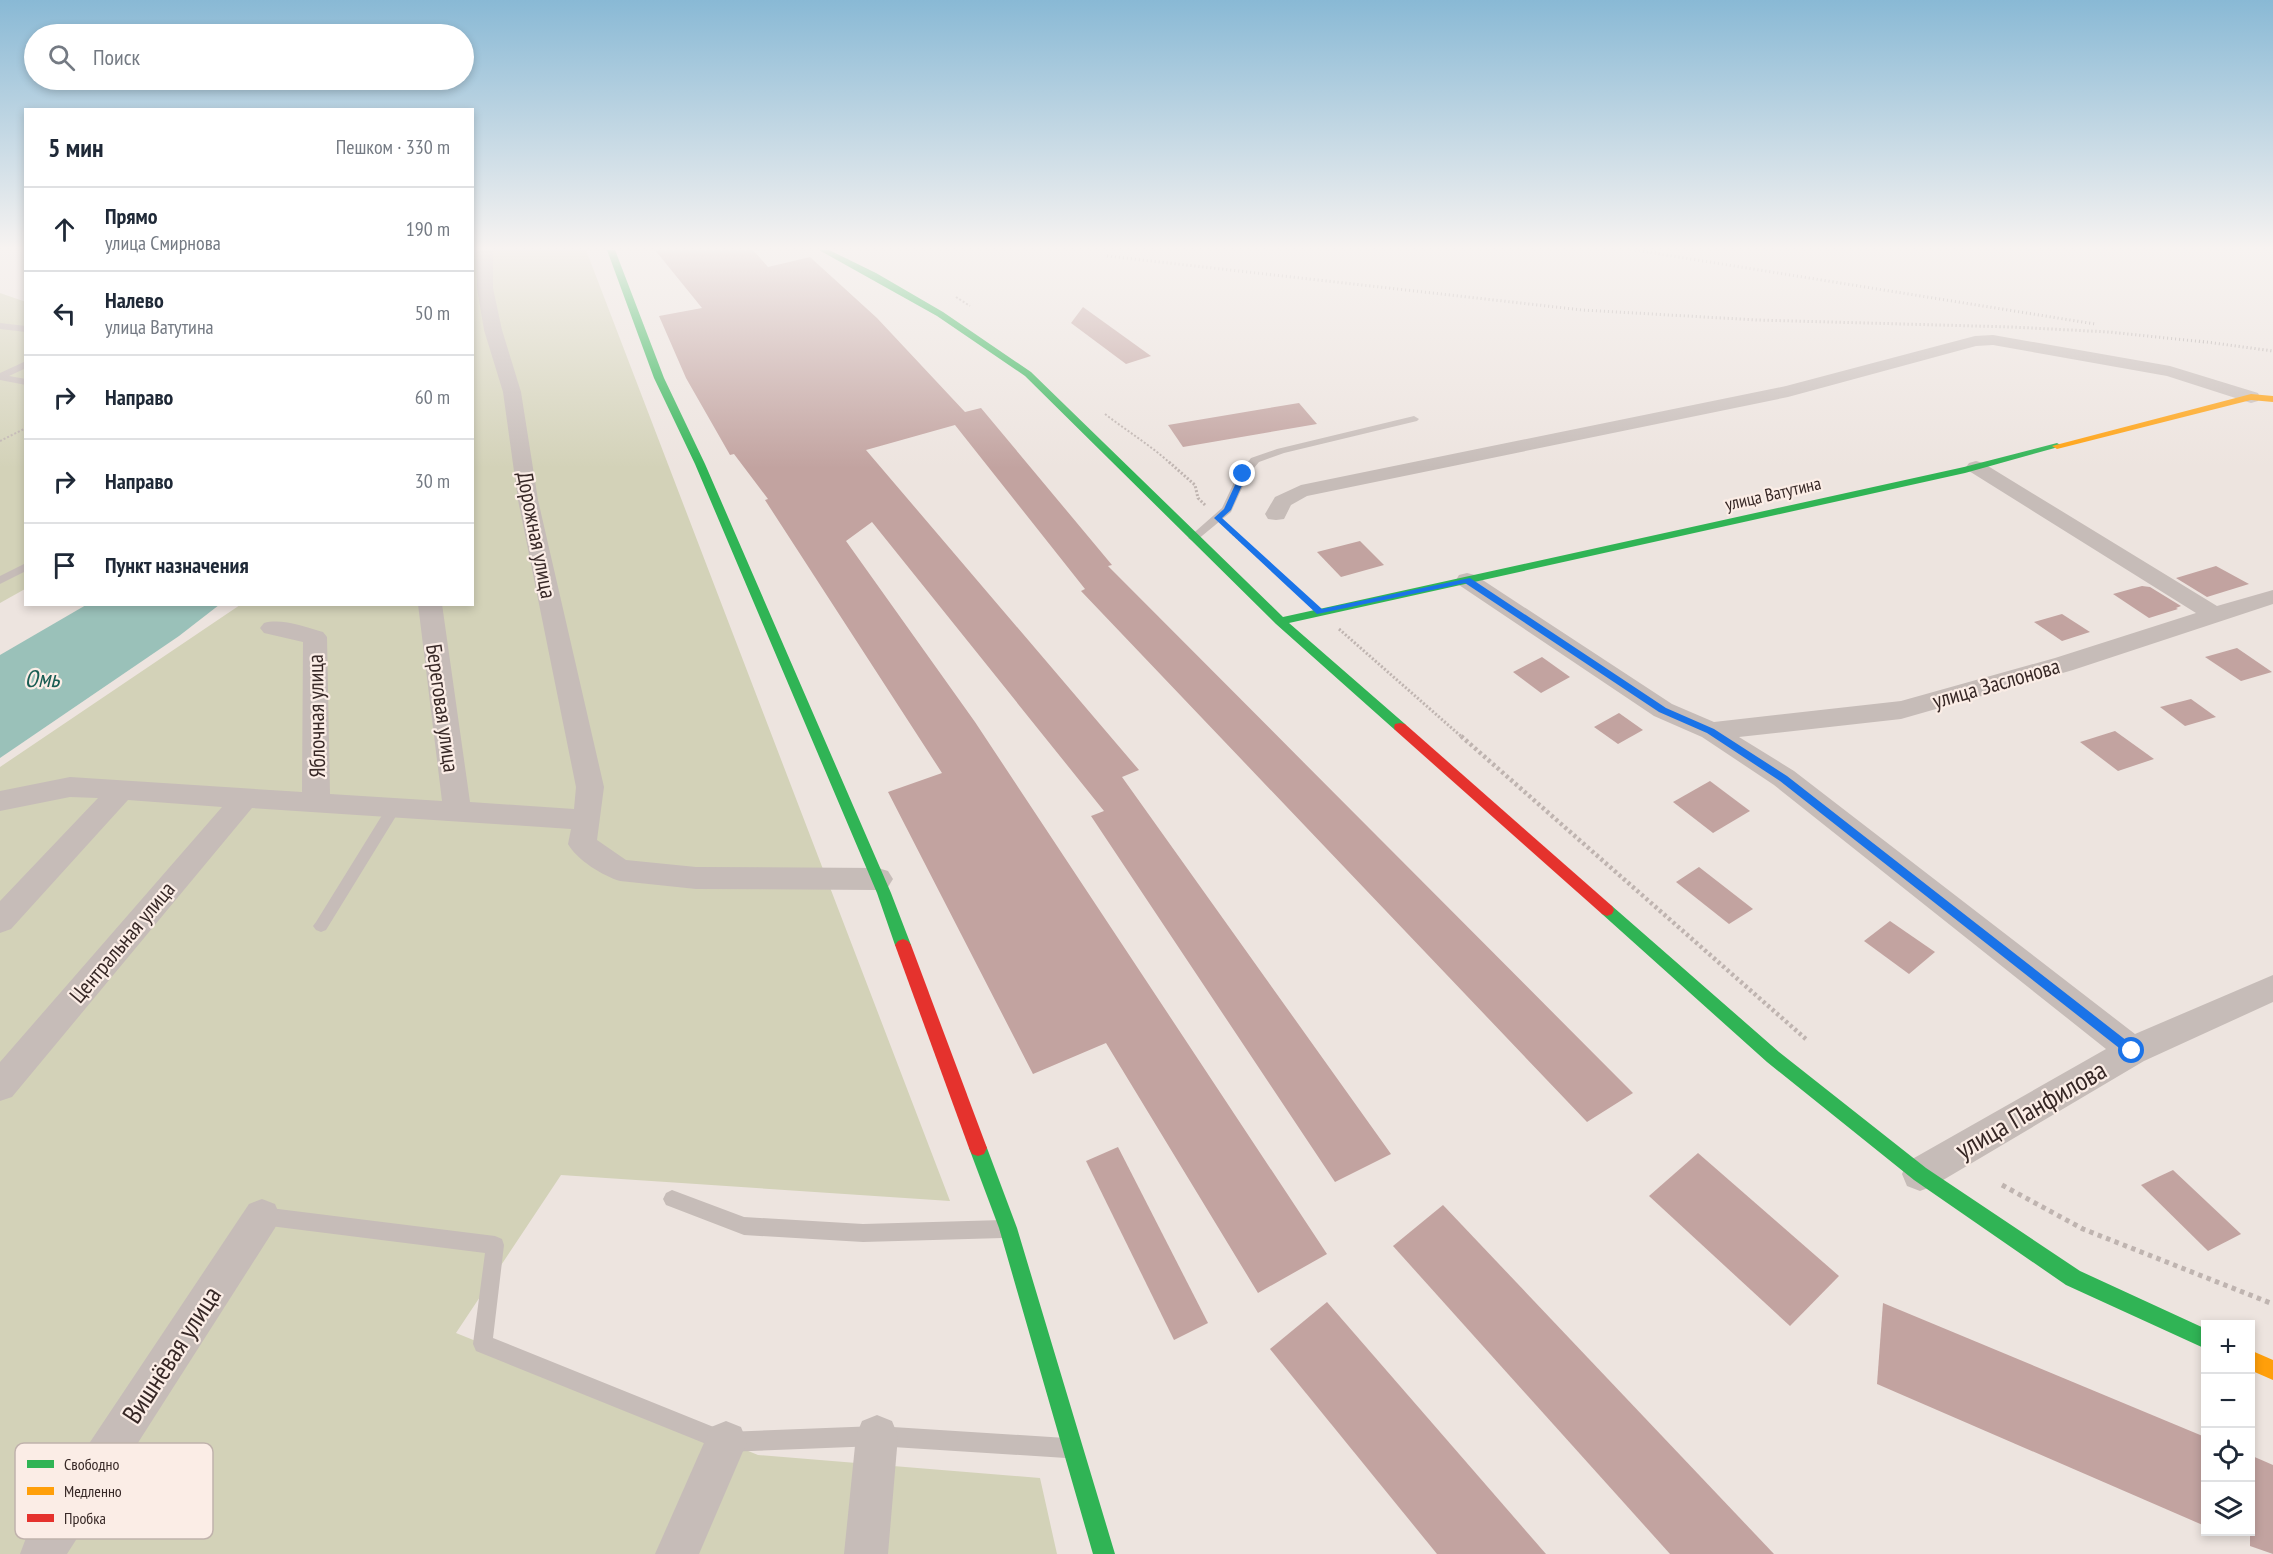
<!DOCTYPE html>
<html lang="ru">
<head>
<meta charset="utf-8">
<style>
  body { margin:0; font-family:"PT Sans Narrow",sans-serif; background:#f2f2f3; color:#1f2937 }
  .controls { position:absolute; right:18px; bottom:18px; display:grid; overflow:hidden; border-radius:0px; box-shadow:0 3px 9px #0003 }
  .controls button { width:54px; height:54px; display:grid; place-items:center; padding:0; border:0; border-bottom:2px solid #e0e1e3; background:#fff; color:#1f2937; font:30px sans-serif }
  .stop { position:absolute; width:18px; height:18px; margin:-14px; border:4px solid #1a73e8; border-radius:50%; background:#fff }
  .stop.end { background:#1a73e8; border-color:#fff; box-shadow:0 2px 6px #0008 }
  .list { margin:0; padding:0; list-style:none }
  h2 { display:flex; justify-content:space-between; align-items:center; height:78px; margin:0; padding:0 24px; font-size:26px }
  h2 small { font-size:20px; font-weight:400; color:#747a83 }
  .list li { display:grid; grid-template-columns:39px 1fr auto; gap:18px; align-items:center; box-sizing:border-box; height:84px; padding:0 24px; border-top:2px solid #e0e1e3 }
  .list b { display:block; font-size:22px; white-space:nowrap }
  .list p { margin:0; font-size:20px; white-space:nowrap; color:#747a83 }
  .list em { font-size:20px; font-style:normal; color:#747a83 }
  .icon { flex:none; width:33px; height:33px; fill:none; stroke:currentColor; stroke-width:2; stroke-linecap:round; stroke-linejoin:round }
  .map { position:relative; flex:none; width:2273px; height:1554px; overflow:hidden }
  .search { position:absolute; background:#fff; box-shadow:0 3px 9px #0003; left:24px; top:24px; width:450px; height:66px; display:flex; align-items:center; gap:15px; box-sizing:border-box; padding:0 21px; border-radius:33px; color:#747a83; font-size:22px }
  .panel { position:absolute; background:#fff; box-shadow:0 3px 9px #0003; left:24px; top:108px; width:450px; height:498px; border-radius:0px }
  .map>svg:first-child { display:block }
  .green { fill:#d3d2b8 }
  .water { fill:#9ac1b9 }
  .building { fill:#c2a3a0 }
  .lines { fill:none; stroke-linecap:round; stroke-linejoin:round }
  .path-far3 { stroke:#bfb4b0; stroke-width:2; stroke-dasharray:2 2; stroke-linecap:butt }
  .path-far2 { stroke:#bfb4b0; stroke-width:3; stroke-dasharray:2 2; stroke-linecap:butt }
  .path-far1 { stroke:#bfb4b0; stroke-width:4.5; stroke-dasharray:3 3; stroke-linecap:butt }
  .path { stroke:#bfb4b0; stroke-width:5; stroke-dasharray:4.5 4.5; stroke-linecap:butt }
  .lane { fill:#c6bcb8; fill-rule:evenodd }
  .street { fill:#c6bcb8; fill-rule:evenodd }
  .fast { fill:#30b455; fill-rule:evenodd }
  .slow { fill:#ff9f0a; fill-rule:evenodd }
  .jam { fill:#e5322d; fill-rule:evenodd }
  .rail { stroke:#ada5a3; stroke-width:3; stroke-dasharray:1 3; stroke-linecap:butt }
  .route { fill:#1a73e8 }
  .labels { text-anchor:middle; stroke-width:4.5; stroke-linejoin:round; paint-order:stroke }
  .far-street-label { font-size:18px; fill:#372826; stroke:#fbede6 }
  .street-label { font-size:22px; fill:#372826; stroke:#fbede6 }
  .water-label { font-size:24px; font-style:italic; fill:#195c53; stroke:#fbede6 }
  .near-street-label { font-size:27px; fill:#372826; stroke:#fbede6 }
  .key { fill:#fbede6; stroke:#c0b2ac; stroke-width:1.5 }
  .key-label { font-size:16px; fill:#372826 }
</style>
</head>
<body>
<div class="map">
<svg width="2273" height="1554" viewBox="0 0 2273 1554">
  <rect width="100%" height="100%" fill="#ede4df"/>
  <g class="green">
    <polygon points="490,250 586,250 950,1201 561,1175 456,1333 758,1455 1040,1478 1057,1554 0,1554 0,767 240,605 472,604 473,254"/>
    <polygon points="0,293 26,302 25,589 0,603"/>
  </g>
  <polygon class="water" points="86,605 219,605 179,636 0,758 0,655"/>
  <g class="building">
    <polygon points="655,250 753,250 768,267 810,257 877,318 965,412 981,408 1112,565 1108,566 1633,1093 1587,1122 1081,591 1085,589 955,425 866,450 1139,770 1122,777 1391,1154 1335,1182 1091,816 1104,811 872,522 846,541 975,722 1327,1254 1258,1293 1106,1043 1033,1074 888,792 942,773 765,500 768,499 734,454 730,455 686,378 659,316 702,308"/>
    <polygon points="1083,307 1151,356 1126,364 1071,323"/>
    <polygon points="1299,403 1317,424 1183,447 1168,425"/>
    <polygon points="1360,541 1384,565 1341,577 1317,552"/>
    <polygon points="2216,566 2249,584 2207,597 2176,578"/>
    <polygon points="2142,586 2150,587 2181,606 2176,608 2178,609 2149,618 2113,594"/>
    <polygon points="2062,614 2090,632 2062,641 2034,622"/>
    <polygon points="2237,648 2272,672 2241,681 2205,657"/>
    <polygon points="1542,657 1570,677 1541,693 1513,672"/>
    <polygon points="2191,699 2216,717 2185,726 2160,707"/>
    <polygon points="1619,713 1643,730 1618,744 1594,727"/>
    <polygon points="2115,731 2154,759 2118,771 2080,742"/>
    <polygon points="1710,781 1750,811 1713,833 1673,802"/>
    <polygon points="1699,867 1753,909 1729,924 1676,882"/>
    <polygon points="1890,921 1935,952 1909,974 1864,941"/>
    <polygon points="1118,1147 1208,1323 1174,1340 1086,1161"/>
    <polygon points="1698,1153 1839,1276 1790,1326 1649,1196"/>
    <polygon points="2173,1170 2241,1234 2208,1251 2141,1185"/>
    <polygon points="1443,1205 1774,1554 1670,1554 1393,1246"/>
    <polygon points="1327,1302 1546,1554 1437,1554 1270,1349"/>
    <polygon points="1883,1303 2205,1437 2205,1526 1877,1384"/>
    <polygon points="2250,1455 2273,1465 2273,1554 2250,1546"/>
  </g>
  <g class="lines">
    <g class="path-far3">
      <polyline points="956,297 970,306"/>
      <path d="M 1105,414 C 1127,431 1150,445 1170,463"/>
      <polyline points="0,441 26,428"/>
    </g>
    <g class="path-far2">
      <polyline points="1169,462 1195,485 1198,498 1206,506"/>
      <polyline points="1230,531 1300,594"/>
      <polyline points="1339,629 1463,738"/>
    </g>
    <polyline class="path-far1" points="1461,736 1807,1040"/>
    <polyline class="path" points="2002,1185 2083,1229 2273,1304"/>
    <g class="lane">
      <polygon points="0,323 26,326 26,332 0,329"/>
      <polygon points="26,361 26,368 9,376 26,379 26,385 0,380 0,373"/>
      <polygon points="1414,416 1419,419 1417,421 1284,453 1259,462 1248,475 1231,512 1197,540 1193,541 1188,538 1222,508 1238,474 1251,458 1277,449"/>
      <polygon points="26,563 26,571 0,584 0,576"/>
      <polygon points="394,803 401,808 326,930 321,932 316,930 313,926 316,922 389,804"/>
      <polygon points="672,1190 744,1217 863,1224 1003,1220 1010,1223 1012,1229 1010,1235 1003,1238 863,1242 744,1235 666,1205 663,1199 666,1193"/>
      <polygon points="262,1207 495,1236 502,1239 504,1245 493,1338 726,1432 877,1426 1066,1438 1073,1441 1076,1448 1073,1455 1066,1458 877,1446 726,1452 476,1351 473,1344 485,1253 262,1225 256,1222 253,1216 256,1210"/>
    </g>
    <g class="street">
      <path d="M 477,250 L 493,250 L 493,288 L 502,330 L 521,392 L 538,500 L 604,787 L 597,840 L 626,860 L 696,867 L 878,868 L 888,871 L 893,879 L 888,887 L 878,890 L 696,889 L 620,881 C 603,876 577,860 568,844 L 571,829 L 252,808 L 12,1097 L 0,1101 L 0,1062 L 222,807 L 128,800 L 11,929 L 0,933 L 0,901 L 98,798 L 70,797 L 0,811 L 0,791 L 70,777 L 302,792 L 303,642 L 264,633 L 260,628 L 264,623 C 281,618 306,627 323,632 L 327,637 L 330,794 L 442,801 L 418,604 L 442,604 L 470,802 L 574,809 L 576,787 L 518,500 L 503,392 L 484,330 L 477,288 Z"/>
      <polygon points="1993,335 2170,366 2258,393 2260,397 2258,401 2251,403 2167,376 1993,345 1976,346 1788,397 1307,496 1291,505 1284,519 1276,520 1268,519 1265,514 1275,497 1301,485 1786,386 1975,336"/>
      <polygon points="1976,461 1983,463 2217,606 2273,590 2273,604 2073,670 1901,719 1739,737 1794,771 2135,1034 2273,975 2273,1002 2144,1061 1933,1186 1920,1191 1907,1186 1902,1174 1907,1162 2106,1049 1774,785 1702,737 1654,716 1459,585 1456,580 1459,575 1467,573 1475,575 1672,704 1714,722 1901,701 2055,658 2196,613 1969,471 1966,467 1969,463"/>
      <polygon points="262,1199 275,1204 280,1216 275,1228 67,1554 20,1554 26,1538 249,1204"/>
      <polygon points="877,1415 892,1421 898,1436 888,1554 844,1554 856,1436 862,1421"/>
      <polygon points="726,1421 741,1427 747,1442 699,1554 655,1554 711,1427"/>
    </g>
    <g class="fast">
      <polygon points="607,250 615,250 664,378 705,464 891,893 911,945 908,949 903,951 898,949 895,945 877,893 695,464 654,378"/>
      <polygon points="819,250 829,250 876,273 943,312 1031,372 1283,617 1964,467 2057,443 2062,446 1965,473 1289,623 1405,724 1406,727 1405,730 1395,730 1276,624 1025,376 937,316"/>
      <polygon points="1607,904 1612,906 1779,1052 1926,1168 2080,1271 2206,1329 2206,1349 2066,1285 1914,1180 1767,1062 1602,914 1600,910 1602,906"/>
      <polygon points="978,1140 984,1142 987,1148 1017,1228 1115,1554 1093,1554 999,1228 969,1148 972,1142"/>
    </g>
    <g class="slow">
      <polygon points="2251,394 2273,396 2273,402 2251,400 2057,449 2052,446"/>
      <polygon points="2250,1350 2273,1360 2273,1380 2250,1370"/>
    </g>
    <g class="jam">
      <polygon points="1400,723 1405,724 1612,906 1614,910 1612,914 1607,916 1602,914 1395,730 1394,727 1395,724"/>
      <polygon points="903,939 908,941 911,945 987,1148 984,1154 978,1156 972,1154 969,1148 895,945 898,941"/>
    </g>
    <g class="rail">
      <polyline points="1635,250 2095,324"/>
      <polyline points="1107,256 1582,310 1757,320 2012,327 2109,332 2205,342"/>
      <polyline points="2199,341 2273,351"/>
    </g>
  </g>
  <linearGradient id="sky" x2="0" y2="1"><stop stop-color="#89b9d5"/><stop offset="0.53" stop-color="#f7f3f1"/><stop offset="1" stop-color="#f7f3f1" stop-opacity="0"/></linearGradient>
  <rect width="2273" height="468" fill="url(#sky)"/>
  <polygon class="route" points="1241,472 1247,474 1231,510 1222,518 1322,609 1470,578 1666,708 1714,729 1787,776 2136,1048 2136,1055 2128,1055 1780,781 1707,733 1659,712 1465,583 1317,614 1214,518 1224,509"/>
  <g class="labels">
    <g class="far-street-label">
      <text transform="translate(1773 494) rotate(-13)" y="6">улица Ватутина</text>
    </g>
    <g class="street-label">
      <text transform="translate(537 535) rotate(79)" y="8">Дорожная улица</text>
      <text transform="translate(1996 683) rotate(-16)" y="8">улица Заслонова</text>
      <text transform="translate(443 708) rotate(82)" y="8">Береговая улица</text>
      <text transform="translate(316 716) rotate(-91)" y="8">Яблочная улица</text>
      <text transform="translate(122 942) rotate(-50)" y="8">Центральная улица</text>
    </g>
    <g class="water-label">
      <text x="42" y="687">Омь</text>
    </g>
    <g class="near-street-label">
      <text transform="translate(2031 1110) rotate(-30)" y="9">улица Панфилова</text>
      <text transform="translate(172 1355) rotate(-57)" y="9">Вишнёвая улица</text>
    </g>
  </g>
  <rect x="15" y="1443" width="198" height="96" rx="9" class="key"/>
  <rect x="27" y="1460" width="27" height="8" fill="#30b455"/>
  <rect x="27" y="1487" width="27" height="8" fill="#ff9f0a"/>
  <rect x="27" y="1514" width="27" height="8" fill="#e5322d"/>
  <g class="key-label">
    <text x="64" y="1470">Свободно</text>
    <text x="64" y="1497">Медленно</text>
    <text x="64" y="1524">Пробка</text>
  </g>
</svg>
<div class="controls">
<button>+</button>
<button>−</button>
<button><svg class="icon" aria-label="locate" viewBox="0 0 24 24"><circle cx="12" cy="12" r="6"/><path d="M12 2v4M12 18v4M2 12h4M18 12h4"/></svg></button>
<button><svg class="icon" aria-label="layers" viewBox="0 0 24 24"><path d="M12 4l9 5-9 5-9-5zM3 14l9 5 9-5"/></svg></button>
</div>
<div class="stop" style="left:2132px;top:1051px"></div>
<div class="stop end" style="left:1243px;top:474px"></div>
<div class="search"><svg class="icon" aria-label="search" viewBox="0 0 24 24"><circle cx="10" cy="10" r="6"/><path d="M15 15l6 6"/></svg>Поиск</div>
<section class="panel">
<h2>5 мин<small>Пешком · 330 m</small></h2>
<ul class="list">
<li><svg class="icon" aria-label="ahead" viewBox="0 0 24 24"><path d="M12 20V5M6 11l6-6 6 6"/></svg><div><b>Прямо</b><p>улица Смирнова</p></div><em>190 m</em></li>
<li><svg class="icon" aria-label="left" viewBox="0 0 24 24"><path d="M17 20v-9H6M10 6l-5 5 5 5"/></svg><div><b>Налево</b><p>улица Ватутина</p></div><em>50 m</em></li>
<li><svg class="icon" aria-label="right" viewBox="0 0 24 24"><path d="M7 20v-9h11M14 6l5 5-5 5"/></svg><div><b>Направо</b></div><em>60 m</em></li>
<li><svg class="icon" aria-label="right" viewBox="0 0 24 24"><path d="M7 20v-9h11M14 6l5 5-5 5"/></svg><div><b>Направо</b></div><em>30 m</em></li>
<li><svg class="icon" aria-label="arrive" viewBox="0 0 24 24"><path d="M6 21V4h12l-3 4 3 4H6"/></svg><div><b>Пункт назначения</b></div></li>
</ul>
</section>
</div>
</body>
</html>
